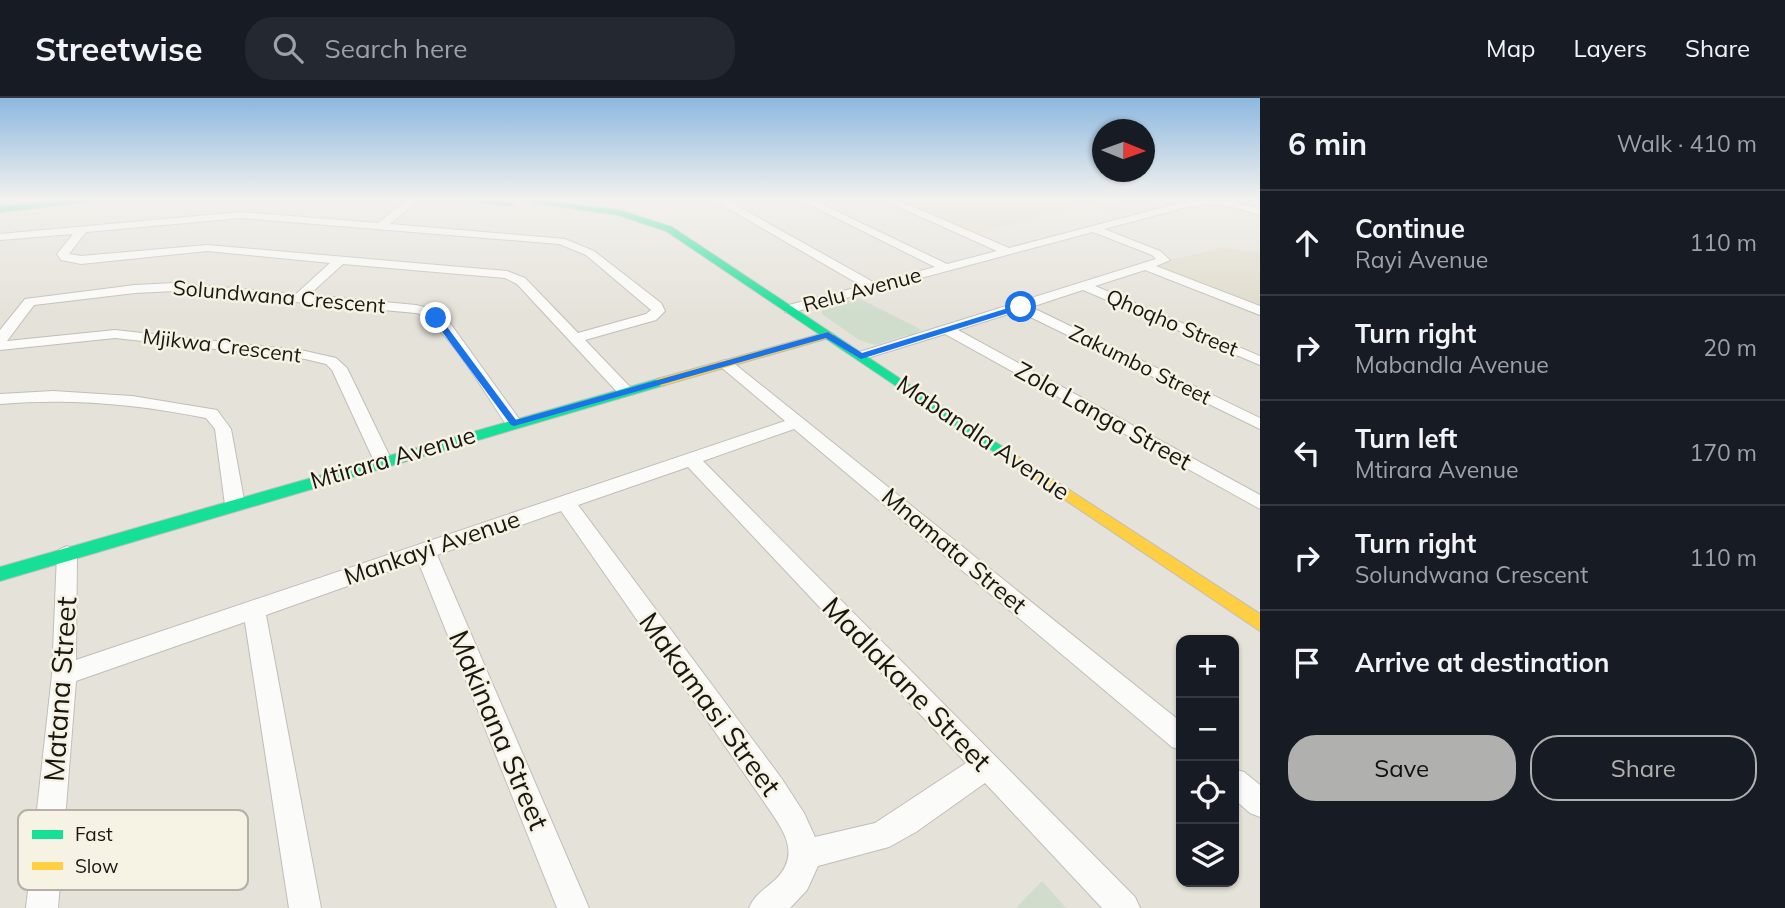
<!DOCTYPE html>
<html lang="en">
<head>
<meta charset="utf-8">
<style>
  body { margin:0; font-family:Mulish,sans-serif; background:#242831; color:#f1f3f6 }
  .controls { position:absolute; right:21px; bottom:21px; display:grid; overflow:hidden; border-radius:14px; box-shadow:0 2px 5px #0004 }
  .controls button { width:63px; height:63px; display:grid; place-items:center; padding:0; border:0; border-bottom:2px solid #363941; background:#171b24; color:#f1f3f6; font:35px sans-serif }
  .compass { position:absolute; left:1092px; top:21px; width:63px; height:63px; border-radius:50%; background:#171b24; box-shadow:0 2px 5px #0004; rotate:91deg }
  .stop { position:absolute; width:21px; height:21px; margin:-16px; border:5px solid #1a73e8; border-radius:50%; background:#fff }
  .stop.end { background:#1a73e8; border-color:#fff; box-shadow:0 2px 7px #0008 }
  .list { margin:0; padding:0; list-style:none }
  h2 { display:flex; justify-content:space-between; align-items:center; height:91px; margin:0; padding:0 28px; font-size:30px }
  h2 small { font-size:23px; font-weight:400; color:#9ea1a6 }
  .list li { display:grid; grid-template-columns:46px 1fr auto; gap:21px; align-items:center; box-sizing:border-box; height:105px; padding:0 28px; border-top:2px solid #363941 }
  .list b { display:block; font-size:26px; white-space:nowrap }
  .list p { margin:0; font-size:23px; white-space:nowrap; color:#9ea1a6 }
  .list em { font-size:23px; font-style:normal; color:#9ea1a6 }
  .actions { display:flex; gap:14px; padding:21px 28px }
  .actions a { flex:1; padding:16px 0; border:2px solid #b0b0af; border-radius:28px; text-align:center; font-size:24px; color:#b0b0af }
  .actions .main { background:#b0b0af; color:#111 }
  .icon { flex:none; width:38px; height:38px; fill:none; stroke:currentColor; stroke-width:2; stroke-linecap:round; stroke-linejoin:round }
  .map { position:relative; flex:none; width:1260px; height:810px; overflow:hidden }
  header { display:flex; align-items:center; gap:42px; box-sizing:border-box; height:98px; padding:0 35px; background:#171b24; border-bottom:2px solid #363941 }
  header strong { font-size:33px }
  nav { display:flex; gap:38px; margin-inline-start:auto; font-size:24px }
  .search { width:490px; height:63px; background:#242831; display:flex; align-items:center; gap:18px; box-sizing:border-box; padding:0 24px; border-radius:28px; color:#9ea1a6; font-size:26px }
  main { display:flex }
  aside { flex:1; background:#171b24 }
  .map>svg:first-child { display:block }
  .built { fill:#dfdaca }
  .green { fill:#d0ddcd }
  .lines { fill:none; stroke-linecap:round; stroke-linejoin:round }
  .street-casing { stroke:#c0beb8; stroke-width:2 }
  .fast-casing { stroke:#c0beb8; stroke-width:2 }
  .slow-casing { stroke:#c0beb8; stroke-width:2 }
  .street { fill:#fbfbf9; fill-rule:evenodd }
  .fast { fill:#16e098; fill-rule:evenodd }
  .slow { fill:#ffcf43; fill-rule:evenodd }
  .route { fill:#1a73e8 }
  .labels { text-anchor:middle; stroke-width:5; stroke-linejoin:round; paint-order:stroke }
  .far-street-label { font-size:21px; fill:#191712; stroke:#f6f2e4 }
  .street-label { font-size:24px; fill:#191712; stroke:#f6f2e4 }
  .near-street-label { font-size:28px; fill:#191712; stroke:#f6f2e4 }
  .key { fill:#f6f2e4; stroke:#b4b0a5; stroke-width:2 }
  .key-label { font-size:19px; fill:#191712 }
</style>
</head>
<body>
<header>
<strong>Streetwise</strong>
<div class="search"><svg class="icon" aria-label="search" viewBox="0 0 24 24"><circle cx="10" cy="10" r="6"/><path d="M15 15l6 6"/></svg>Search here</div>
<nav><a>Map</a><a>Layers</a><a>Share</a></nav>
</header>
<main>
<div class="map">
<svg width="1260" height="810" viewBox="0 0 1260 810">
  <rect width="100%" height="100%" fill="#e5e2da"/>
  <g class="built">
    <polygon points="896,101 1095,101 1128,112 1117,116 1087,105 976,136"/>
    <polygon points="1221,150 1260,154 1260,213 1145,168"/>
  </g>
  <g class="green">
    <polygon points="858,200 922,232 910,238 907,237 875,247 859,242 822,216 823,210"/>
    <polygon points="1042,783 1066,810 1016,810"/>
  </g>
  <g class="lines">
    <g class="street-casing">
      <g id="street">
        <path d="M 408,101 L 420,101 L 390,126 L 565,141 L 594,153 L 661,205 L 665,213 L 656,222 L 585,242 L 632,291 L 634,294 L 632,297 L 620,297 L 517,186 L 505,180 L 343,166 L 309,197 L 416,207 L 433,211 L 450,225 L 522,325 L 520,329 L 508,329 C 490,303 443,222 416,215 L 175,193 L 135,195 L 34,207 L 7,243 L 115,232 L 305,253 L 336,260 L 347,270 L 392,363 L 383,369 L 374,363 L 332,272 L 326,266 L 305,261 L 115,240 L 0,252 L 0,232 L 25,201 L 135,187 L 175,185 L 296,196 L 330,165 L 207,153 L 81,166 L 61,162 L 57,156 L 73,136 L 0,142 L 0,136 L 241,114 L 378,125 ZM 241,120 L 559,146 L 586,157 L 651,212 L 646,216 L 578,235 L 525,180 L 507,173 L 207,147 L 81,158 L 69,156 L 86,134 Z"/>
        <polygon points="712,101 725,101 875,185 935,169 798,101 811,101 947,166 997,153 881,101 895,101 1009,150 1191,102 1227,101 1260,111 1260,117 1222,106 1191,108 1104,131 1160,153 1170,162 1156,168 1260,208 1260,217 1145,172 1095,188 1260,258 1260,267 1083,192 1031,209 1260,320 1260,331 1018,213 958,232 1260,397 1260,411 945,236 861,262 854,258 856,255 1156,161 1152,157 1093,134 790,215 785,214 785,208 862,188"/>
        <path d="M 726,262 L 731,263 L 1181,624 L 1181,652 L 1172,649 L 794,331 L 703,363 L 1135,799 L 1140,810 L 1102,810 L 985,685 L 916,734 L 889,749 L 818,768 L 807,792 L 790,810 L 749,810 C 755,796 764,792 775,782 C 804,754 780,728 762,701 L 561,413 L 437,457 L 589,810 L 557,810 L 418,463 L 266,517 L 321,810 L 289,810 L 245,524 L 76,583 L 58,810 L 26,810 L 52,577 L 57,456 L 60,451 L 67,448 L 74,451 L 77,456 L 76,562 L 785,323 L 721,269 L 719,266 L 721,263 ZM 688,369 L 966,665 L 875,725 L 815,739 L 804,715 L 782,681 L 578,407 Z"/>
        <path d="M 53,293 L 132,298 L 217,312 L 231,331 L 245,407 L 242,412 L 228,412 L 225,407 L 215,331 L 206,320 C 137,306 70,300 0,306 L 0,296 Z"/>
        <polygon points="1234,671 1244,674 1260,687 1260,719 1250,715 1234,701"/>
      </g>
    </g>
    <g class="fast-casing">
      <g id="fast">
        <polygon points="80,101 113,101 0,114 0,108"/>
        <polygon points="451,101 485,101 514,106 510,108"/>
        <polygon points="529,101 619,112 672,129 1024,363 1022,366 1012,366 666,133 618,117 532,105"/>
        <polygon points="661,280 667,284 665,287 0,483 0,469"/>
      </g>
    </g>
    <g class="slow-casing">
      <g id="slow">
        <polygon points="828,234 834,237 832,239 665,287 661,288 655,284 657,281"/>
        <polygon points="1017,358 1260,516 1260,533 1012,366 1010,363"/>
      </g>
    </g>
    <use href="#street" class="street"/>
    <use href="#fast" class="fast"/>
    <use href="#slow" class="slow"/>
  </g>
  <linearGradient id="sky" x2="0" y2="1"><stop stop-color="#8db8e0"/><stop offset="0.47" stop-color="#f3f2ee"/><stop offset="1" stop-color="#f3f2ee" stop-opacity="0"/></linearGradient>
  <rect width="1260" height="215" fill="url(#sky)"/>
  <polygon class="route" points="1021,206 1024,210 861,261 826,240 514,328 511,327 432,220 439,218 516,322 828,234 862,255"/>
  <g class="labels">
    <g class="far-street-label">
      <text transform="translate(862 192) rotate(-15)" y="7">Relu Avenue</text>
      <text transform="translate(279 199) rotate(5)" y="7">Solundwana Crescent</text>
      <text transform="translate(1172 225) rotate(23)" y="7">Qhoqho Street</text>
      <text transform="translate(222 248) rotate(7)" y="7">Mjikwa Crescent</text>
      <text transform="translate(1140 267) rotate(26)" y="7">Zakumbo Street</text>
    </g>
    <g class="street-label">
      <text transform="translate(1103 318) rotate(29)" y="8">Zola Langa Street</text>
      <text transform="translate(983 340) rotate(34)" y="8">Mabandla Avenue</text>
      <text transform="translate(393 360) rotate(-16)" y="8">Mtirara Avenue</text>
      <text transform="translate(432 450) rotate(-19)" y="8">Mankayi Avenue</text>
      <text transform="translate(954 453) rotate(40)" y="8">Mnamata Street</text>
    </g>
    <g class="near-street-label">
      <text transform="translate(907 586) rotate(46)" y="10">Madlakane Street</text>
      <text transform="translate(60 591) rotate(-86)" y="10">Matana Street</text>
      <text transform="translate(710 606) rotate(54)" y="10">Makamasi Street</text>
      <text transform="translate(499 632) rotate(67)" y="10">Makinana Street</text>
    </g>
  </g>
  <rect x="18" y="712" width="230" height="80" rx="10" class="key"/>
  <rect x="32" y="732" width="31" height="9" fill="#16e098"/>
  <rect x="32" y="764" width="31" height="8" fill="#ffcf43"/>
  <g class="key-label">
    <text x="75" y="743">Fast</text>
    <text x="75" y="775">Slow</text>
  </g>
</svg>
<div class="controls">
<button>+</button>
<button>−</button>
<button><svg class="icon" aria-label="locate" viewBox="0 0 24 24"><circle cx="12" cy="12" r="6"/><path d="M12 2v4M12 18v4M2 12h4M18 12h4"/></svg></button>
<button><svg class="icon" aria-label="layers" viewBox="0 0 24 24"><path d="M12 4l9 5-9 5-9-5zM3 14l9 5 9-5"/></svg></button>
</div>
<svg class="compass" viewBox="-18 -18 36 36"><path d="M0-13l5 13h-10z" fill="#e53935"/><path d="M0 13l5-13h-10z" fill="#9ea1a6"/></svg>
<div class="stop" style="left:1021px;top:209px"></div>
<div class="stop end" style="left:436px;top:220px"></div>
</div>
<aside>
<h2>6 min<small>Walk · 410 m</small></h2>
<ul class="list">
<li><svg class="icon" aria-label="ahead" viewBox="0 0 24 24"><path d="M12 20V5M6 11l6-6 6 6"/></svg><div><b>Continue</b><p>Rayi Avenue</p></div><em>110 m</em></li>
<li><svg class="icon" aria-label="right" viewBox="0 0 24 24"><path d="M7 20v-9h11M14 6l5 5-5 5"/></svg><div><b>Turn right</b><p>Mabandla Avenue</p></div><em>20 m</em></li>
<li><svg class="icon" aria-label="left" viewBox="0 0 24 24"><path d="M17 20v-9H6M10 6l-5 5 5 5"/></svg><div><b>Turn left</b><p>Mtirara Avenue</p></div><em>170 m</em></li>
<li><svg class="icon" aria-label="right" viewBox="0 0 24 24"><path d="M7 20v-9h11M14 6l5 5-5 5"/></svg><div><b>Turn right</b><p>Solundwana Crescent</p></div><em>110 m</em></li>
<li><svg class="icon" aria-label="arrive" viewBox="0 0 24 24"><path d="M6 21V4h12l-3 4 3 4H6"/></svg><div><b>Arrive at destination</b></div></li>
</ul>
<div class="actions"><a class="main">Save</a><a>Share</a></div>
</aside>
</main>
</body>
</html>
